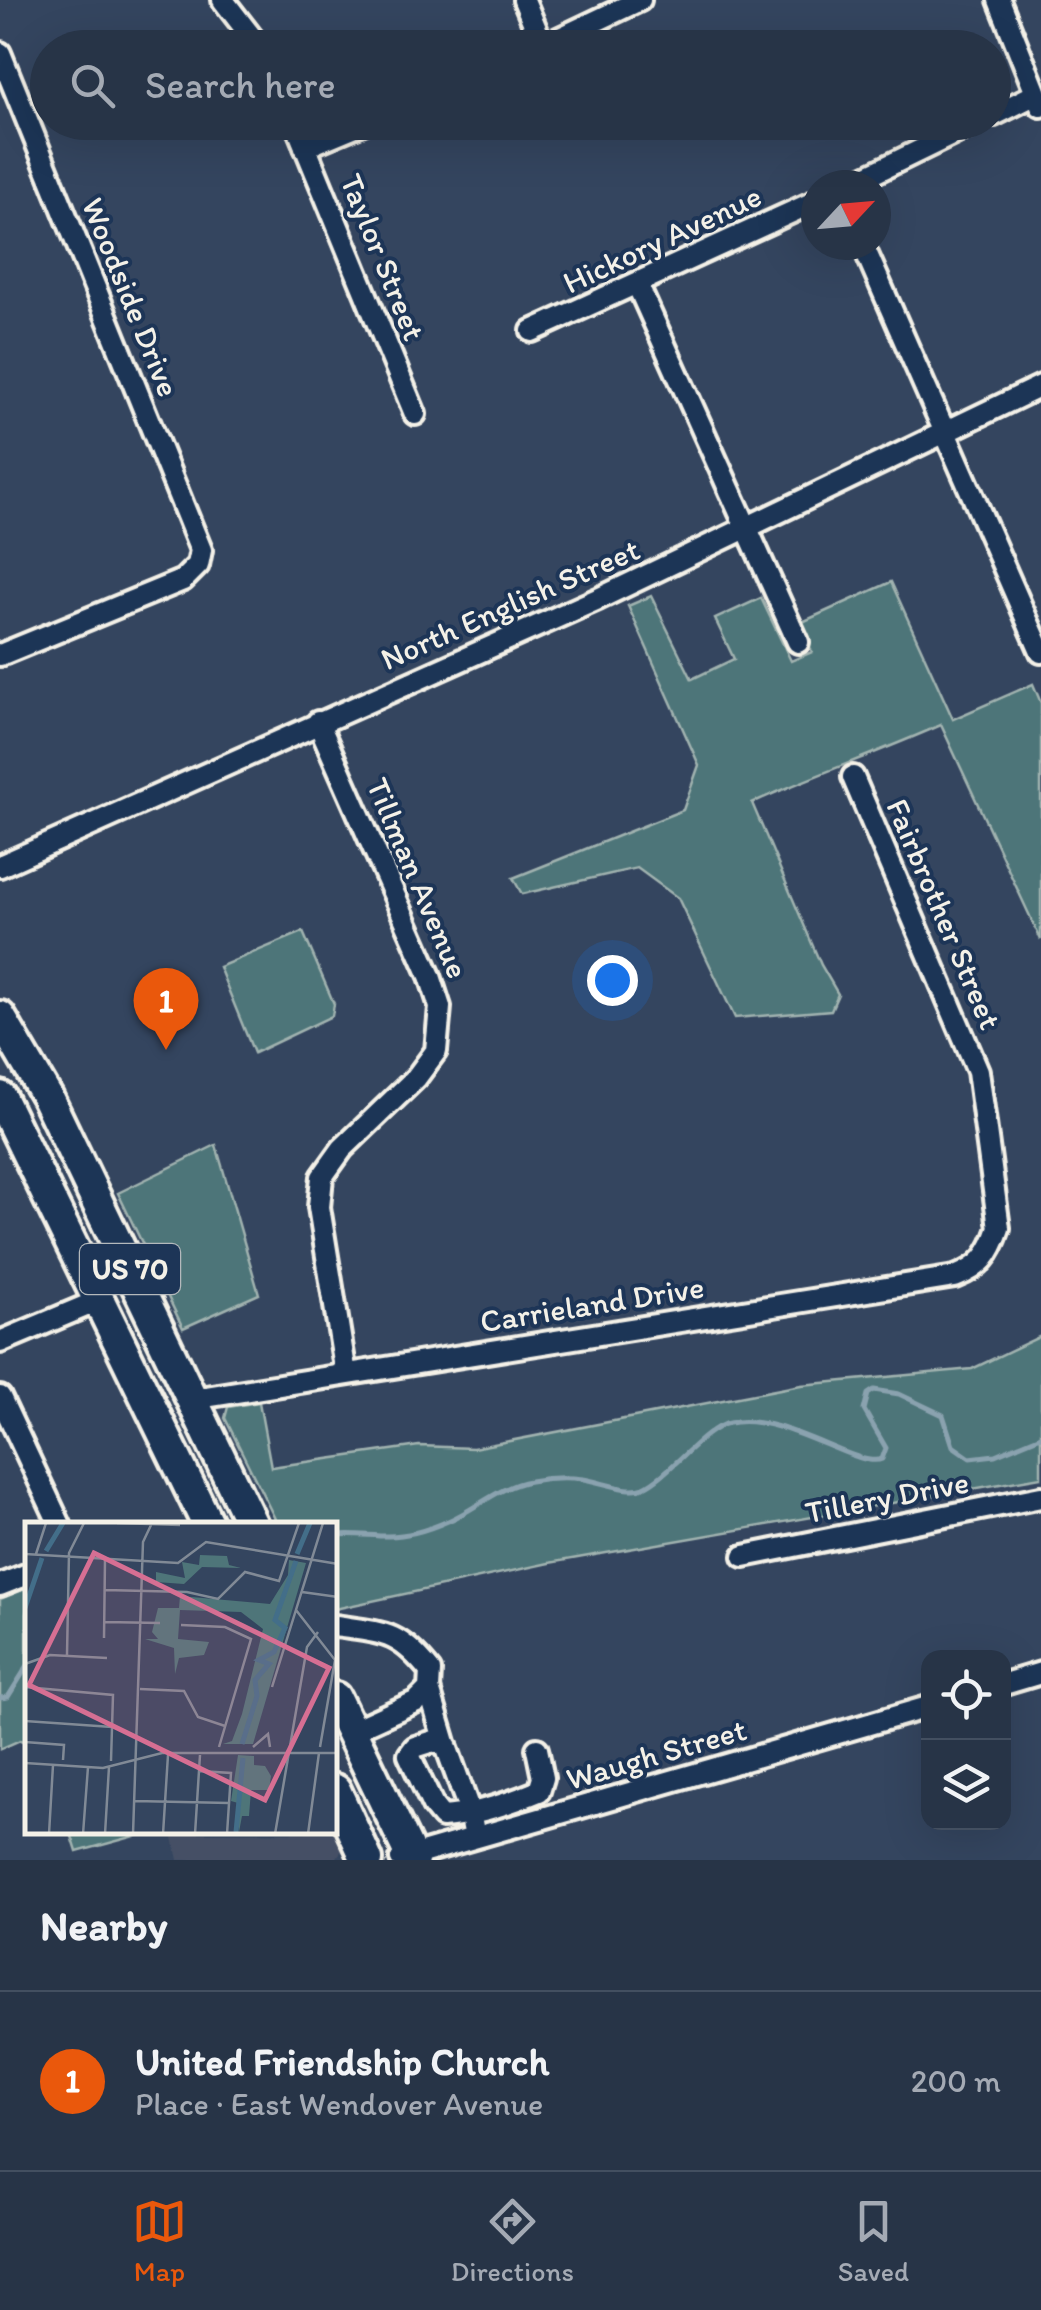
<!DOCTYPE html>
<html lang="en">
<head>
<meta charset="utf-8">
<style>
  body { margin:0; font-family:Itim,sans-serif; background:#333f52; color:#f1f3f6 }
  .controls { position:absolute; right:30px; bottom:30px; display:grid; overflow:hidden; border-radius:20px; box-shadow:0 10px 40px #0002 }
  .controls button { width:90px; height:90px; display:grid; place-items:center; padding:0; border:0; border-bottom:2px solid #434f60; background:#273447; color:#f1f3f6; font:50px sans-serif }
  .compass { position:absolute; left:801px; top:170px; width:90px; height:90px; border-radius:50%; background:#273447; box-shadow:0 10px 40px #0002; rotate:64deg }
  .you { position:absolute; left:612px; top:980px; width:35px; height:35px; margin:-25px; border:8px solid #fff; border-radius:50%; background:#1a73e8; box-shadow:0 0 0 15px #1a73e833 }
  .badge { display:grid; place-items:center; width:65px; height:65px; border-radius:50%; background:#ea580c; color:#fff; font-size:32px; font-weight:700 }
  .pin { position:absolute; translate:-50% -82px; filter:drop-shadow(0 2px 5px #0008) }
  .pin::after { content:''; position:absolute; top:52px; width:35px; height:30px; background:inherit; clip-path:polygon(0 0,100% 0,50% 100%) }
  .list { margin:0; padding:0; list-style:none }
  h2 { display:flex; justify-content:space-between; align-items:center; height:130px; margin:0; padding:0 40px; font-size:42px }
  h2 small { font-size:32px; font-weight:400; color:#a4aab4 }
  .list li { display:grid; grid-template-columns:65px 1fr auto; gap:30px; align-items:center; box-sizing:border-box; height:180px; padding:0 40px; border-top:2px solid #434f60 }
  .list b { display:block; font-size:38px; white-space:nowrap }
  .list p { margin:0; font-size:32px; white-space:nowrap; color:#a4aab4 }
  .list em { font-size:32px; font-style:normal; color:#a4aab4 }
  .icon { flex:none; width:55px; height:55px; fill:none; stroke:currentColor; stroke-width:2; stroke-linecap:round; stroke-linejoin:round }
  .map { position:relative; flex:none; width:1041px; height:1860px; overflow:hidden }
  .search { position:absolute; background:#273447; box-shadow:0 10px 40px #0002; left:30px; right:30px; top:30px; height:110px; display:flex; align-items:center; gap:25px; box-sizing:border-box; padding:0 35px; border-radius:55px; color:#a4aab4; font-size:38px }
  .sheet { height:310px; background:#273447 }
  nav { display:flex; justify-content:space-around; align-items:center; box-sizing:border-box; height:140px; border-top:2px solid #434f60; background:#273447; font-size:28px; color:#a4aab4 }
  nav a { display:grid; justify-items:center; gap:5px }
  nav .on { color:#ea580c }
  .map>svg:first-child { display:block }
  .built { fill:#445065 }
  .green { fill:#4e7579; stroke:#a1b3b0; stroke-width:2.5 }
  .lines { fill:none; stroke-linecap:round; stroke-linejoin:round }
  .stream { stroke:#8aa2af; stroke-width:5 }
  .minor-casing { stroke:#f4f1e8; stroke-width:28 }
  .highway-casing { stroke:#f4f1e8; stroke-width:38 }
  .minor { stroke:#1d3557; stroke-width:20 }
  .highway { stroke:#1d3557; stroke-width:30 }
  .labels { text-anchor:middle; stroke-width:8; stroke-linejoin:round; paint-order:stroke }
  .shield { fill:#1d3557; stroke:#b4b9bc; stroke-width:2.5 }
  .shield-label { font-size:30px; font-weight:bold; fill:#f4f1e8 }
  .street-label { font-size:32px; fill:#f4f1e8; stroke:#1d3557 }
  .inset-river { fill:none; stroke:#436e89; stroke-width:5 }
  .inset-road { fill:none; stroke:#818a96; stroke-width:2.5 }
  .view { fill:#d66f93; fill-opacity:0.15; stroke:#d66f93; stroke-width:5 }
  .inset-edge { fill:none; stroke:#f4f1e8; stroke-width:5 }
</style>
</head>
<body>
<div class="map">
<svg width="1041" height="1860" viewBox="0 0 1041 1860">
  <rect width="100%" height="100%" fill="#34455f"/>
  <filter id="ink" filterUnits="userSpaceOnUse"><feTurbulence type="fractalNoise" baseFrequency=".01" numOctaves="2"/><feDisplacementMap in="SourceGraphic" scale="20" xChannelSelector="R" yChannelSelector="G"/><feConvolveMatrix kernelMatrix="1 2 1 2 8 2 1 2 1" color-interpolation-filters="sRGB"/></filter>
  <g filter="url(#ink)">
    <polygon class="built" points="335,1832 343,1849 335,1860 178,1860 172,1833"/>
    <g class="green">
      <path d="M 891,582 L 953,719 L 1033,684 L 1041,703 L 1041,940 L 941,725 C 878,753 814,775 752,803 L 821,965 L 838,994 L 831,1010 L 735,1018 L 678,898 L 637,868 L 522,894 L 513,878 L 683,810 L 699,765 L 628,606 L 651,596 L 692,679 L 734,659 L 715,619 L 761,598 L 791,661 L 812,652 L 800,623 Z"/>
      <polygon points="303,932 334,1004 332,1016 254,1053 219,967"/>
      <polygon points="216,1145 259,1294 183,1328 118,1193"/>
      <polygon points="1041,1336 1041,1477 549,1563 335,1609 335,1525 278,1525 225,1418 228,1407 259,1402 271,1467 419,1446 473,1448 801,1385 972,1369"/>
      <polygon points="27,1588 27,1742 20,1740 0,1749 0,1599"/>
      <polygon points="71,1833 71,1832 146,1833 77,1852"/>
    </g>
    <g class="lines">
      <g class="stream">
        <path d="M 335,1535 C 354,1533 370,1536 388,1536 C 408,1536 430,1529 448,1521 C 475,1510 499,1486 530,1481 C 546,1478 567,1477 583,1479 C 600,1481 628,1494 644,1487 C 671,1474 704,1428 729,1423 C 781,1411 858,1470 882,1459 L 886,1448 L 864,1410 L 868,1394 L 874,1390 L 899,1394 L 943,1415 L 953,1446 L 970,1458 L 995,1455 L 1041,1436"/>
        <polyline points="0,1698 8,1697 28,1665"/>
      </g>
      <g class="minor-casing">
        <g id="minor">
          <polyline points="223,0 260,48"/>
          <polyline points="524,0 543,46"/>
          <polyline points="999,0 1041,106"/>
          <polyline points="539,48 640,0"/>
          <polyline points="0,53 201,550 198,565 183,580 0,655"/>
          <polyline points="994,115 1036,94"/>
          <polyline points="295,122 415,414"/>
          <polyline points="305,147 365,122"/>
          <polyline points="849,185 978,122"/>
          <polyline points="863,245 1041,652"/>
          <polyline points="637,284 798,642"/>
          <polyline points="532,331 816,201"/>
          <polyline points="318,722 430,976 440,1007 436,1051 416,1078 342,1149 322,1177 319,1207 346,1374"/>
          <polyline points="0,866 598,599 1041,386"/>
          <polyline points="0,1342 100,1300"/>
          <polyline points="0,1397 60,1525"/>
          <path d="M 193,1399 L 955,1277 C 981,1267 990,1255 999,1228 L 978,1071 L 853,777"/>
          <polyline points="744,1556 1041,1497"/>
          <polyline points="0,1585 28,1574"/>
          <path d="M 335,1626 C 384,1633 398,1631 430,1671 L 429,1689 L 417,1701 L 351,1731"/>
          <polyline points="1004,1684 1041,1673"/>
          <polyline points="429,1689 446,1746"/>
          <path d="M 475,1837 L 470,1812 L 446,1746 L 434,1741 L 415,1747 L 409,1755 L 433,1806 L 442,1817 C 474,1815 510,1803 539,1791 L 543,1778 L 537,1749"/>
          <polyline points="401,1859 928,1707"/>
        </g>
      </g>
      <g class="highway-casing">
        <g id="highway">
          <polyline points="0,1017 47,1097 252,1525"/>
          <polyline points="0,1097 208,1525"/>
          <polyline points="335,1698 413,1860"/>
          <polyline points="335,1790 367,1860"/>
        </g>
      </g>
      <use href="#minor" class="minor"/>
      <use href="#highway" class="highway"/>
    </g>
  </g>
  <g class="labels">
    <rect class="shield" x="80" y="1244" width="100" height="50" rx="8"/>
    <g class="shield-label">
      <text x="130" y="1279">US 70</text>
    </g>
    <g class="street-label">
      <text transform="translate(662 239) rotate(-25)" y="11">Hickory Avenue</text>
      <text transform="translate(383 257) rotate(68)" y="11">Taylor Street</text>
      <text transform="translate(131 297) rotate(68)" y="11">Woodside Drive</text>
      <text transform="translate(510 604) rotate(-24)" y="11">North English Street</text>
      <text transform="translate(418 878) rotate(67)" y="11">Tillman Avenue</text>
      <text transform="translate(944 914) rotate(67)" y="11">Fairbrother Street</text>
      <text transform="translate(592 1304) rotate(-9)" y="11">Carrieland Drive</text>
      <text transform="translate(887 1497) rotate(-11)" y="11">Tillery Drive</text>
      <text transform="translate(656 1754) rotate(-16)" y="11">Waugh Street</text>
    </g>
  </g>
  <g transform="translate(25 1522)">
    <rect width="312" height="312" fill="#34455f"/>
    <path d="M 175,33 L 202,34 L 204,43 L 216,46 L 177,45 L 159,62 L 131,60 L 131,50 L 160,56 L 157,40 L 174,43 ZM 264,38 L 281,41 L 228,222 L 198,222 L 207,219 L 217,192 L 238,107 L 216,90 L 155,88 L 153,117 L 184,120 L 179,133 L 154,136 L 150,152 L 149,126 L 120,117 L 133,117 L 127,110 L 133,86 L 154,86 L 155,74 L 245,82 L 263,53 ZM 213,233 L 229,234 L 229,243 L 240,244 L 246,254 L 244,268 L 226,268 L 224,294 L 217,294 L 214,310 L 213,281 L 206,279 Z" fill="#4e7579"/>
    <path class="inset-river" d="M 21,29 L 38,1M 272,32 L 285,1M 0,86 L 17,36M 217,222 L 232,174 L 230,158 L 244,142 L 234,138 L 249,130 L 260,106 L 250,98 L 271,39M 211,310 L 218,236"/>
    <path class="inset-road" d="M 92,1 L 155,3M 0,32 L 153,41 L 181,20 L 313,42M 11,32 L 21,1M 80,68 L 162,70 L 193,77 L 220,50 L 254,59 L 274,1M 277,70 L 313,75M 271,88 L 310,138 L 295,225M 80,100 L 135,101M 156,103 L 200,105 L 226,117 L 194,225M 79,116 L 80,37M 42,133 L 44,31 L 59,1M 0,142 L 25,133 L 82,136M 0,165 L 88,173 L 86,239M 247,165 L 298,1M 115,167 L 159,169 L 173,195 L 200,204M 0,199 L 87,205M 0,220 L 39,223 L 38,238M 228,225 L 243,212 L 245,225M 0,241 L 78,246 L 137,231 L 313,231M 174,249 L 206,251 L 202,312M 110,279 L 204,281M 24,312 L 28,243M 58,312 L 63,245M 80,312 L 84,245M 108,312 L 118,20 L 127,1M 115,312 L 156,312M 138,312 L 143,233M 170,312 L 175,233M 250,312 L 282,125 L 293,110M 283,312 L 294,231"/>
    <path class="view" d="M 69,31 L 304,146 L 240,278 L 4,163 Z"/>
    <rect width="312" height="312" class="inset-edge"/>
  </g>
</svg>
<div class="controls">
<button><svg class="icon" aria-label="locate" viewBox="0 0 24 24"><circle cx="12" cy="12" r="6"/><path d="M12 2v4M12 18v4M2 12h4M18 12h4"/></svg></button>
<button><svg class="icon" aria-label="layers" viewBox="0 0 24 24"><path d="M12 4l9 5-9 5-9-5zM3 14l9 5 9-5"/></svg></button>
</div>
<svg class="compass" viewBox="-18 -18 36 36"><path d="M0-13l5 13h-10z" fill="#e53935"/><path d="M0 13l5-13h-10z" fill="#a4aab4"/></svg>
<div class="you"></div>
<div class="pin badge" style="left:166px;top:1050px">1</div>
<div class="search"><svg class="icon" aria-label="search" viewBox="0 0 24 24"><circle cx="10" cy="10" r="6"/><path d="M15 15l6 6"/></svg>Search here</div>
</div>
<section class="sheet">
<h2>Nearby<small></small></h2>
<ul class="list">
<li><span class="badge">1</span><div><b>United Friendship Church</b><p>Place · East Wendover Avenue</p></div><em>200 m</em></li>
</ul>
</section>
<nav>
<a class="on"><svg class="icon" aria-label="map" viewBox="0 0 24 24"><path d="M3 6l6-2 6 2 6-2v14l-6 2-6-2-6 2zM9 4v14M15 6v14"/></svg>Map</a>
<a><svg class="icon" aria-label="directions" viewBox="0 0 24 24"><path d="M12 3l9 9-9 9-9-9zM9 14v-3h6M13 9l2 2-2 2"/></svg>Directions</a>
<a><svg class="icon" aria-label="saved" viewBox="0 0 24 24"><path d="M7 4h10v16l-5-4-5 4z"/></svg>Saved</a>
</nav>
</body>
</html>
